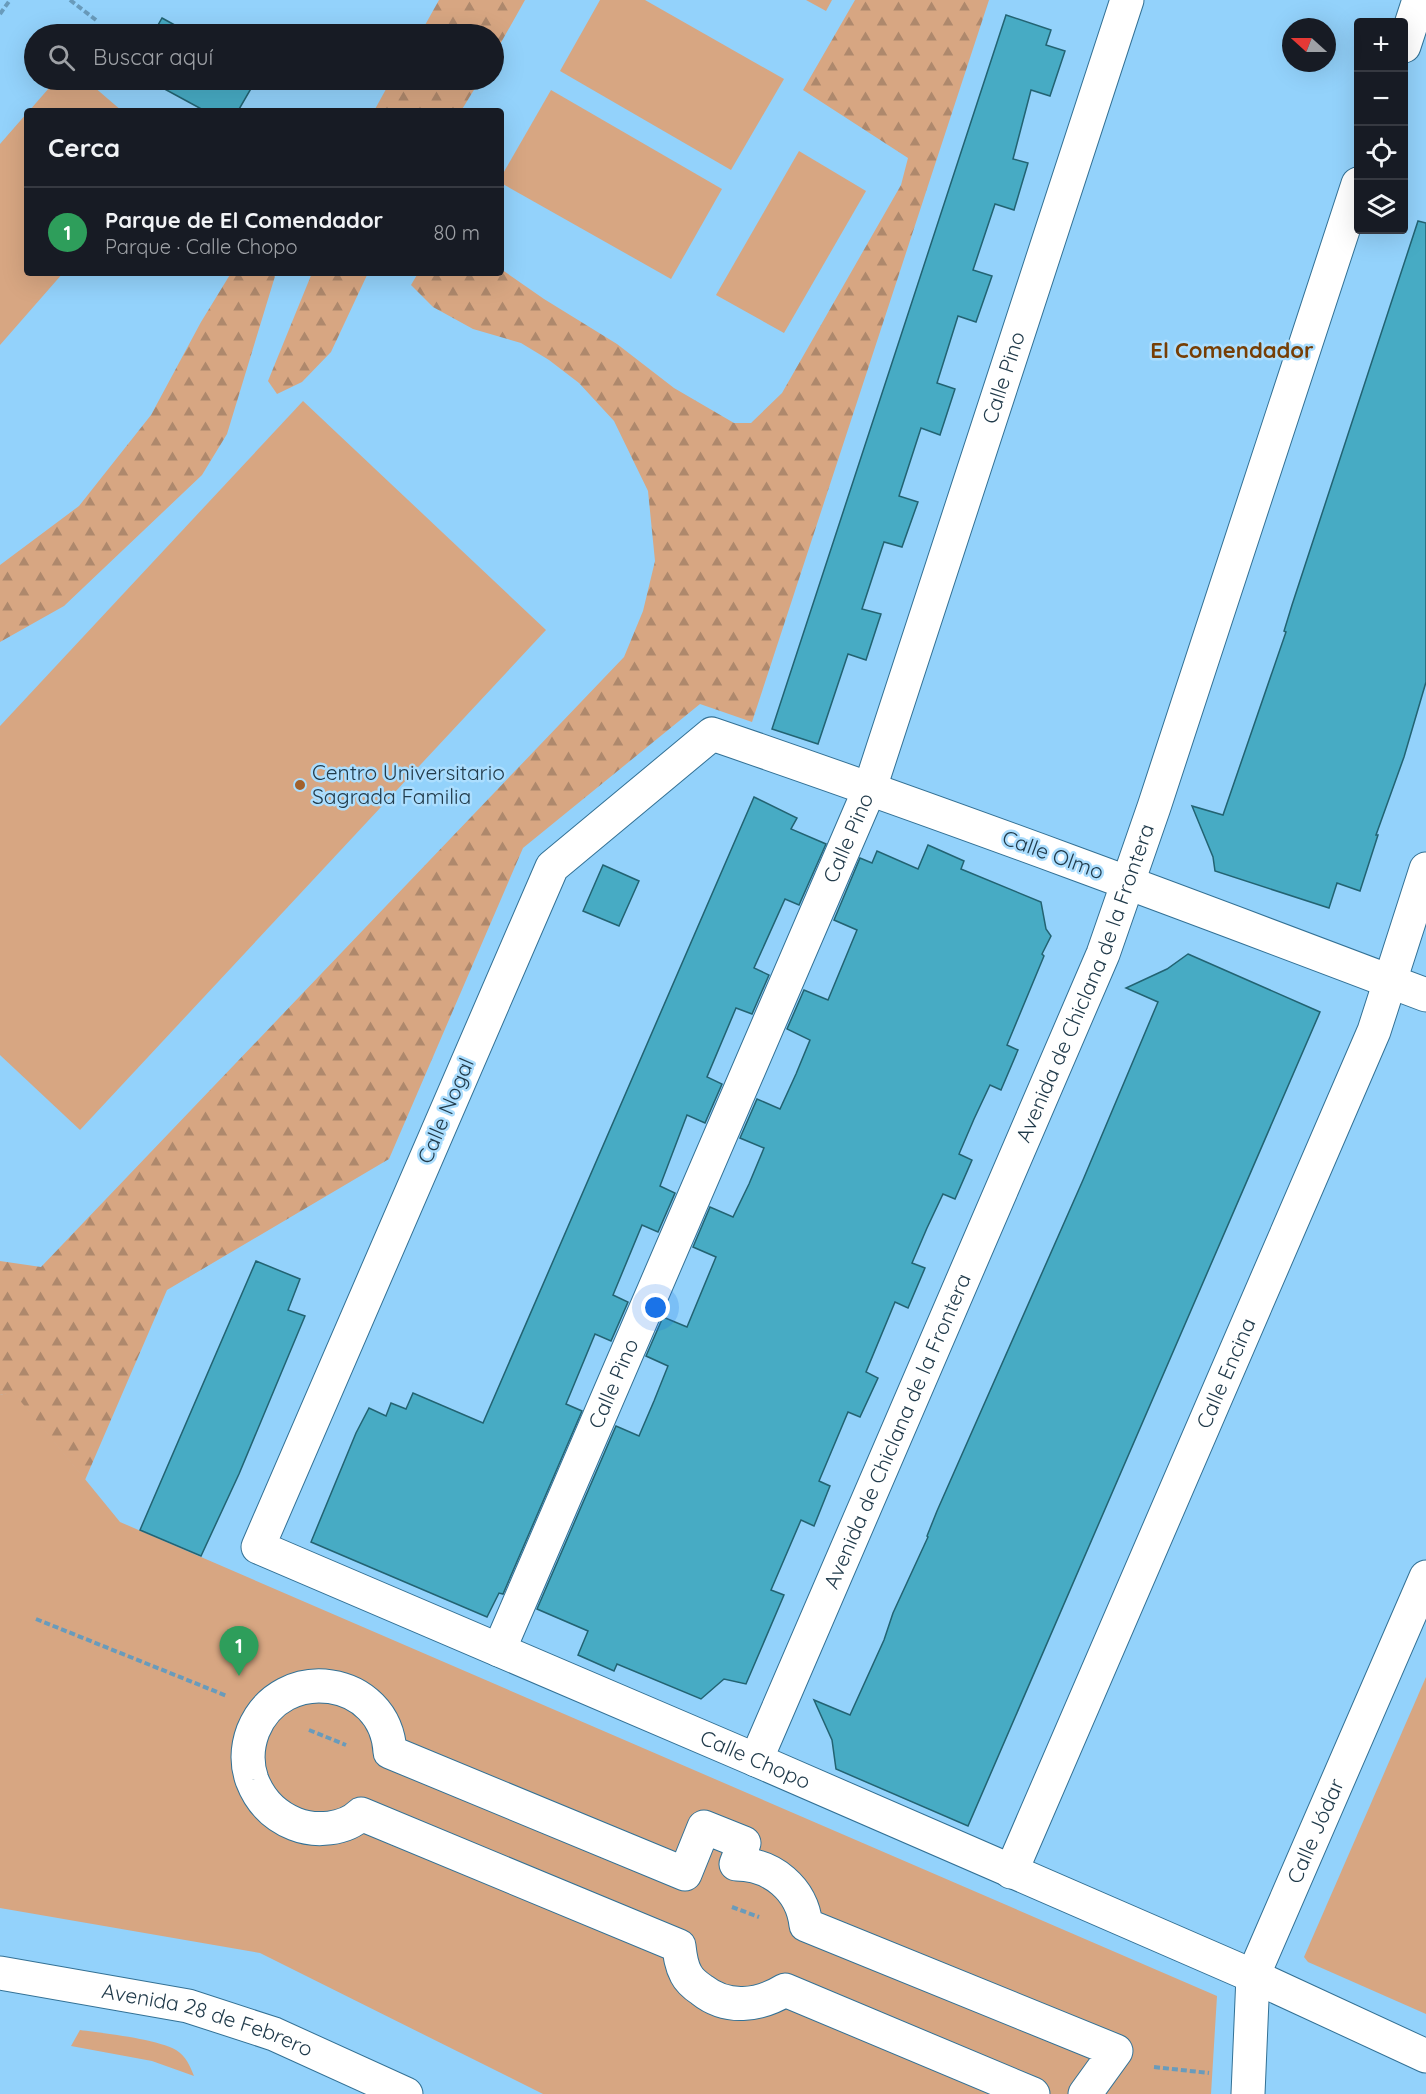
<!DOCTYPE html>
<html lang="es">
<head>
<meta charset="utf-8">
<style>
  body { margin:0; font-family:Quicksand,sans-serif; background:#20242c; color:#f1f3f6 }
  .controls { position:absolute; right:18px; top:18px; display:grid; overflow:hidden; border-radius:6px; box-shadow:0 6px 24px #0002 }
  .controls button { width:54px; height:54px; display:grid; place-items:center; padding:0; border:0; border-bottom:2px solid #363941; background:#171b24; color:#f1f3f6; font:30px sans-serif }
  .compass { position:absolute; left:1282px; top:18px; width:54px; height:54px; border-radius:50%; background:#171b24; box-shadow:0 6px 24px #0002; rotate:291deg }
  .you { position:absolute; left:656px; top:1308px; width:21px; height:21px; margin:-15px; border:4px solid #fff; border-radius:50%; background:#1a73e8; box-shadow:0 0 0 9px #1a73e833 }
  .badge { display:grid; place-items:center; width:39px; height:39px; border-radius:50%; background:#a2612c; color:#fff; font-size:20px; font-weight:700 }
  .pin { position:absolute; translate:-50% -50px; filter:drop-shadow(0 2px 3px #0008) }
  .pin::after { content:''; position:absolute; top:32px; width:21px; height:18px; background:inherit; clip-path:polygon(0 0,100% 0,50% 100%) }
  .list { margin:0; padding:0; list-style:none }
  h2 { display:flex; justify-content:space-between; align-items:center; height:78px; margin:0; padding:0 24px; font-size:26px }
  h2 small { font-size:20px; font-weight:400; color:#9ea1a6 }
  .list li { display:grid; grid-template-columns:39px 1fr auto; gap:18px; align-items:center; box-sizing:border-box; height:90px; padding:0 24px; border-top:2px solid #363941 }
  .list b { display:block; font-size:22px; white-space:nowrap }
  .list p { margin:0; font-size:20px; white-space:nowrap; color:#9ea1a6 }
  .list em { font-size:20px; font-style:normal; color:#9ea1a6 }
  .icon { flex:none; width:33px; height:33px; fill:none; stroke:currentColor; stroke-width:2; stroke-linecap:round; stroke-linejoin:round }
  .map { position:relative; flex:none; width:1426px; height:2094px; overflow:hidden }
  .search { position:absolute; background:#171b24; box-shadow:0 6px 24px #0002; left:24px; top:24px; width:480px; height:66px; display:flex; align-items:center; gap:15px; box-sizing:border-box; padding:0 21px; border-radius:33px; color:#9ea1a6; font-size:22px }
  .panel { position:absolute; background:#171b24; box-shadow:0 6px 24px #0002; left:24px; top:108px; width:480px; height:168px; border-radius:6px }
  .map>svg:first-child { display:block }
  .green { fill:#d7a682 }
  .forest { fill:url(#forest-firs) }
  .building { fill:#47abc4; stroke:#236372; stroke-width:1.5 }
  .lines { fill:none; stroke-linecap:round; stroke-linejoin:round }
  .street-casing { stroke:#337195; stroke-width:35 }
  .secondary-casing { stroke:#337195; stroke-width:35 }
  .path { stroke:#699bbb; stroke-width:4; stroke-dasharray:6 3; stroke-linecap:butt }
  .street { stroke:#fff; stroke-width:33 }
  .secondary { stroke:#fff; stroke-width:33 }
  .poi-dot { fill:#a2612c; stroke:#acdefe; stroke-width:2 }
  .labels { text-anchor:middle; stroke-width:5; stroke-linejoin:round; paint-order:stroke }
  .street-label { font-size:21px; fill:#213b4b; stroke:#acdefe }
  .poi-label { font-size:21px; fill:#213b4b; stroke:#acdefe; text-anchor:start }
  .neighbourhood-label { font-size:22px; font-weight:bold; fill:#763e05; stroke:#acdefe }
</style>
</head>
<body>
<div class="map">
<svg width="1426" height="2094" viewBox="0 0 1426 2094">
  <defs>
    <pattern id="forest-firs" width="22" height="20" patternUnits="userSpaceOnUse" patternTransform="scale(1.5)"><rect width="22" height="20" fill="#d7a682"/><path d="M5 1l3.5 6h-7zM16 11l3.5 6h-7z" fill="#ae886c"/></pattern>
  </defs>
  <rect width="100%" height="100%" fill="#93d2fb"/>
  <g class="green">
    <polygon points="600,0 645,0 784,79 731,170 560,71"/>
    <polygon points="806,0 832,0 826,11"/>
    <polygon points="56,80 86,80 122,111 29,111"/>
    <polygon points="551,90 722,189 671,279 501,183 501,177"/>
    <polygon points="27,113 27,273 63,273 0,345 0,144"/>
    <polygon points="799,151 866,191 784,333 716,295"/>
    <polygon points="303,401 546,630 80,1130 0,1055 0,726"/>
    <polygon points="13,1391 120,1522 1217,1996 1211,2094 543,2094 260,1953 0,1908 0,1395"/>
    <polygon points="1426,1677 1426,2014 1308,1962 1304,1957"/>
    <path d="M 80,2030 C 103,2033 157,2039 176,2050 C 186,2056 190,2066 194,2076 L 152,2061 L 71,2046 Z"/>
  </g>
  <g class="forest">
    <polygon points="439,0 525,0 494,55 494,34 420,34"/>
    <polygon points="855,0 989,0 752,722 700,704 523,848 389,1159 167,1290 85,1480 13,1392 0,1395 0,1261 41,1267 624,657 643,611 655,561 648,491 614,421 579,383 549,360 521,343 473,329 433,307 411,285 418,273 501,273 501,269 544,299 617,344 674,388 734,423 751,423 782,393 901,185 908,158 803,90"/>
    <polygon points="391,80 480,80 461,111 374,111"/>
    <polygon points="231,273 276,273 227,434 202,475 64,606 0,642 0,565 79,506 151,415 201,322"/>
    <polygon points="312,273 368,273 331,352 302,382 277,394 268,381"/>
  </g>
  <g class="building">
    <polygon points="1006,15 1051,30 1046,45 1065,51 1050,96 1031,90 1013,159 1028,163 1014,210 995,204 973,270 992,276 976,322 958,316 937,383 955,389 940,435 921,428 899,496 918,502 902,547 884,542 862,609 881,614 866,660 848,654 818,744 772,729"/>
    <polygon points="162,18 191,34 153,34"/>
    <polygon points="148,80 256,80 238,111 205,111"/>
    <polygon points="1418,221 1426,223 1426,682 1404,757 1376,835 1378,835 1360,891 1337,883 1329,908 1215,871 1213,857 1192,806 1223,815 1286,632 1284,631 1292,605"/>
    <polygon points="754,797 797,818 791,829 826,844 799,905 785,899 754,968 769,975 752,1014 736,1008 707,1077 722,1084 705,1123 687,1115 660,1186 675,1193 658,1232 642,1225 613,1295 628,1302 611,1341 595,1334 566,1404 582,1411 503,1594 499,1593 487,1617 311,1542 356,1433 369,1408 386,1416 391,1403 406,1409 413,1393 483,1423"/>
    <polygon points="928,845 964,861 961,869 1041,902 1046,929 1051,936 1042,954 1044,956 1007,1045 1018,1050 1001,1090 990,1085 974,1119 959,1154 972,1160 955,1199 943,1194 927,1228 912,1263 925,1268 908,1308 895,1302 866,1372 878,1378 860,1417 848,1412 819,1481 830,1486 814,1526 801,1520 771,1590 784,1595 746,1684 724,1679 701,1699 617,1664 614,1671 578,1655 588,1631 537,1609 616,1426 639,1436 654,1401 668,1366 646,1356 663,1317 687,1327 716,1257 693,1247 710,1207 733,1217 749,1184 764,1148 740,1138 757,1099 780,1109 796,1074 810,1040 787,1029 804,990 828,1000 857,930 834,920 860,858 872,863 877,851 918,869"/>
    <polygon points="603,865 639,881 619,926 583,911"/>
    <polygon points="1188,954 1320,1012 968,1826 836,1769 832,1740 814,1700 850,1715 884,1640 893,1613 928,1537 927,1536 937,1511 1083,1180 1158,1002 1126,988 1167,969"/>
    <polygon points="256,1261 300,1279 288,1310 305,1316 239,1474 201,1556 140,1530"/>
  </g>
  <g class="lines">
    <g class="street-casing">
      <g id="street">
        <polyline points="1404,46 1419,0"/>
        <path id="s1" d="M 1426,995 C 1189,905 952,816 712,734 L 552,867 L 258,1547 L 756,1760 L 1253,1976 L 1426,2056"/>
        <path id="s2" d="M 499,1650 L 870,788 L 1127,0"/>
        <path id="s3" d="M 756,1760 L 1103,954 L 1154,807 L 1358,184"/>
        <path id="s4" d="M 1011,1872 L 1374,1031 L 1426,869"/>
        <path d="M 1033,2094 L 785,1990 C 759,2006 727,2010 702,1990 C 696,1986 689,1980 686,1974 C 681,1965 680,1955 679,1946 L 361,1814 C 345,1830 315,1832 295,1824 C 275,1816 260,1801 252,1780 C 246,1763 247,1747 253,1731 C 281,1661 386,1676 390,1752 L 685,1874 L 704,1827 L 744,1843 L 736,1864 C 772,1864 802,1889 806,1925 L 1116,2051 L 1085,2094"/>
        <path id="s5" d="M 1248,2094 L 1253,1976 L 1426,1577"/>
      </g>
    </g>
    <g class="secondary-casing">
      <g id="secondary">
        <path id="s6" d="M 0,1973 L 188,2006 L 274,2034 L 406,2094"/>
      </g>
    </g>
    <g class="path">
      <polyline points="70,0 96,20"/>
      <polyline points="0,14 10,0"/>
      <polyline points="36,1619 227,1696"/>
      <polyline points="309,1730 346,1745"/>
      <polyline points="732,1907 759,1917"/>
      <polyline points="1154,2067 1209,2073"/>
    </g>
    <use href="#street" class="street"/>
    <use href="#secondary" class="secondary"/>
  </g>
  <circle class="poi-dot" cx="300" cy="785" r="6"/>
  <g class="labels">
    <g class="street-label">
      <text dy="7" stroke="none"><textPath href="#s2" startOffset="1370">Calle Pino</textPath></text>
      <text dy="7" stroke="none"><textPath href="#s2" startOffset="884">Calle Pino</textPath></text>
      <text transform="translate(1053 855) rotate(20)" y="7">Calle Olmo</text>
      <text dy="7" stroke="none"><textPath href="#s3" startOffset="844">Avenida de Chiclana de la Frontera</textPath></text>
      <text transform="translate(446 1111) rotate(-67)" y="7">Calle Nogal</text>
      <text dy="7" stroke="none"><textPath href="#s4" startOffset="543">Calle Encina</textPath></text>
      <text dy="7" stroke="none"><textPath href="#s2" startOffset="290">Calle Pino</textPath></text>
      <text dy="7" stroke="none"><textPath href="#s3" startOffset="358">Avenida de Chiclana de la Frontera</textPath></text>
      <text dy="7" stroke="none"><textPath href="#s1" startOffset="2250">Calle Chopo</textPath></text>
      <text dy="7" stroke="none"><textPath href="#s5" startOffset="276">Calle Jódar</textPath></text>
      <text dy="7" stroke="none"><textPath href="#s6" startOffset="213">Avenida 28 de Febrero</textPath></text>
    </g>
    <g class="poi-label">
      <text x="312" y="780">Centro Universitario<tspan x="312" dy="24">Sagrada Familia</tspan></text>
    </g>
    <g class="neighbourhood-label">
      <text x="1232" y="358">El Comendador</text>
    </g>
  </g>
</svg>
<div class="controls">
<button>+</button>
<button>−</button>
<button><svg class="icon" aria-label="locate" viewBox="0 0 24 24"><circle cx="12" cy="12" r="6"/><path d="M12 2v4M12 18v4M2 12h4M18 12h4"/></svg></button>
<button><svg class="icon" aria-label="layers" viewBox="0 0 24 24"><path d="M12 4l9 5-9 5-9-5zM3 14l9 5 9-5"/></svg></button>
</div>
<svg class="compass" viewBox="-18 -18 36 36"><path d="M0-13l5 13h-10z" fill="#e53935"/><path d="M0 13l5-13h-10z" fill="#9ea1a6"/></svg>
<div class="you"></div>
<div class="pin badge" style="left:239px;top:1676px;background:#2e9e5b">1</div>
<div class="search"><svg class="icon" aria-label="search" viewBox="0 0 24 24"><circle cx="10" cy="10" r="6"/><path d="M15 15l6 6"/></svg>Buscar aquí</div>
<section class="panel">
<h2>Cerca<small></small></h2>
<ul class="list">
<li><span class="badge" style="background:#2e9e5b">1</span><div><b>Parque de El Comendador</b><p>Parque · Calle Chopo</p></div><em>80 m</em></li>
</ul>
</section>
</div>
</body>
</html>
